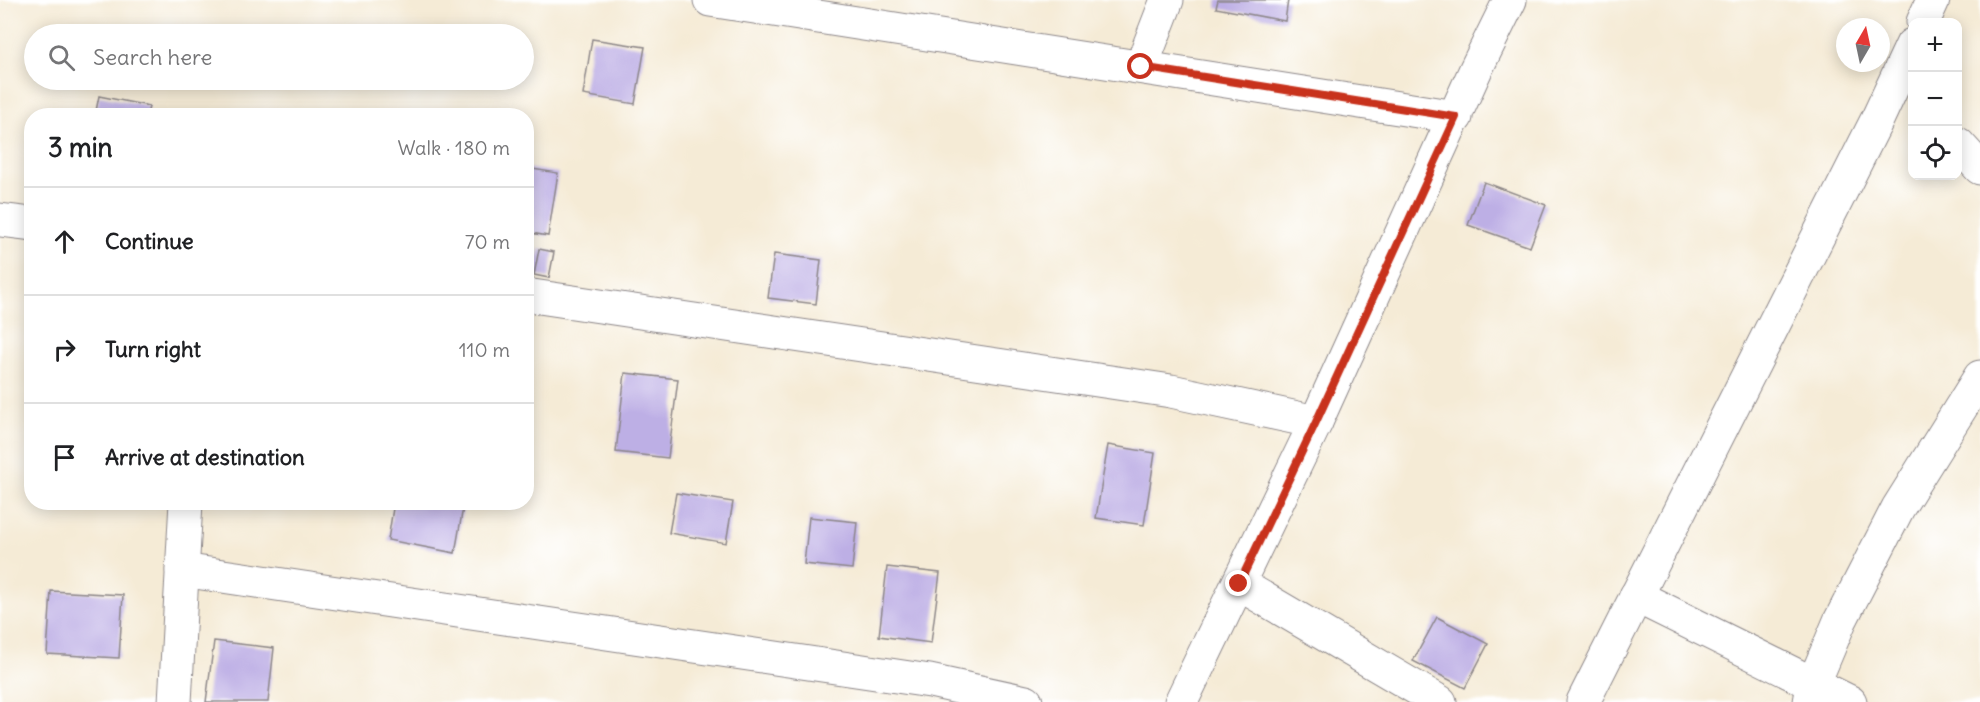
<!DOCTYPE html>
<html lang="en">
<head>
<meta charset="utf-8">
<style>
  body { margin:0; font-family:Delius,sans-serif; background:#f2f2f2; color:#202124 }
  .controls { position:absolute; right:18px; top:18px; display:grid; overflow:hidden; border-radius:12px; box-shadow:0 3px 15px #0003 }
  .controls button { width:54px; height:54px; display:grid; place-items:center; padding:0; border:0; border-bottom:2px solid #e0e0e0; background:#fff; color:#202124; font:30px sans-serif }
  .compass { position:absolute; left:1836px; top:18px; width:54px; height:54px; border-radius:50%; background:#fff; box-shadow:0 3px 15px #0003; rotate:9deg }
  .stop { position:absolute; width:18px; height:18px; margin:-14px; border:4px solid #c8321e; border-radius:50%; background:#fff }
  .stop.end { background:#c8321e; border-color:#fff; box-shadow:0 2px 6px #0008 }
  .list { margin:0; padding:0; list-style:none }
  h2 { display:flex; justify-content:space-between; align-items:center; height:78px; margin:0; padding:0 24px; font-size:26px }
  h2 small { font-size:20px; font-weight:400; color:#757577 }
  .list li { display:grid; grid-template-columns:39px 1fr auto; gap:18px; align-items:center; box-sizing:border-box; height:108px; padding:0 24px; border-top:2px solid #e0e0e0 }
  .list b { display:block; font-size:22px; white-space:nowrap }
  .list em { font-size:20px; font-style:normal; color:#757577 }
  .icon { flex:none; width:33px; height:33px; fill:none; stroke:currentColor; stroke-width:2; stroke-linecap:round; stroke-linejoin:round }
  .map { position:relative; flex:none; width:1980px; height:702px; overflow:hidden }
  .search { position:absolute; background:#fff; box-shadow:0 3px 15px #0003; left:24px; top:24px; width:510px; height:66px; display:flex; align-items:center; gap:15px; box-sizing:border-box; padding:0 21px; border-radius:33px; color:#757577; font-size:22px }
  .panel { position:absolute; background:#fff; box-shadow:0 3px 15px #0003; left:24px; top:108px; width:510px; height:402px; border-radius:24px }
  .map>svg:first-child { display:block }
  .building { fill:#bdafe5 }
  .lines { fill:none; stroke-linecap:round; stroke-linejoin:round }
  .minor-casing { stroke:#8c8688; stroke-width:35 }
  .minor { stroke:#fff; stroke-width:33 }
  .route { stroke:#c8321e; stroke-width:8 }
</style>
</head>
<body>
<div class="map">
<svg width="1980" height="702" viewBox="0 0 1980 702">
  <rect width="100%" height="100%" fill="#fff"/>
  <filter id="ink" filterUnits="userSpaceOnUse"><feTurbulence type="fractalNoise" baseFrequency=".0167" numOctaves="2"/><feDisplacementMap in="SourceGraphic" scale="12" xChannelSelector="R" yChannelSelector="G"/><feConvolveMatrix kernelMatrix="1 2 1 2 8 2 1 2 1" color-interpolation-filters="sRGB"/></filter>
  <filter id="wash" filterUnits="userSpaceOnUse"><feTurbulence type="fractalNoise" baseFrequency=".008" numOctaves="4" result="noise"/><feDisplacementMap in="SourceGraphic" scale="24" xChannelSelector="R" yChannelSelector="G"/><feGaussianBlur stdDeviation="1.35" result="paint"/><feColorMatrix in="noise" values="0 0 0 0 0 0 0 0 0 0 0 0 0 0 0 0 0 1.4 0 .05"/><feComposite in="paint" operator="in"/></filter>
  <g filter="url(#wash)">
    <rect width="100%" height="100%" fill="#f5ebd6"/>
    <g id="blocks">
      <g class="building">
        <polygon points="1218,0 1288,0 1285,21 1216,8"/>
        <polygon points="592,39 645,47 635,104 583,95"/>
        <polygon points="99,96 149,106 147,116 95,116"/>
        <polygon points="526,168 558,173 548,236 526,232"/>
        <polygon points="1484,182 1546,205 1530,247 1468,225"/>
        <polygon points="539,249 554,252 549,278 534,275"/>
        <polygon points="774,254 821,260 816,304 768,298"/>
        <polygon points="625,373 678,379 668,458 616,452"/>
        <polygon points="1108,445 1155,453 1144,525 1096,518"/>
        <polygon points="676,493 733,502 726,543 669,533"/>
        <polygon points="394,502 464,502 455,553 388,540"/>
        <polygon points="809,517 857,522 852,569 804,564"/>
        <polygon points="887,567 940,573 931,643 879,636"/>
        <polygon points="51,591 123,595 119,658 47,654"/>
        <polygon points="1437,617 1488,644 1465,688 1413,661"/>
        <polygon points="214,641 274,648 268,702 206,702"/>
      </g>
    </g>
  </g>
  <g filter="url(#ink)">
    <use href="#blocks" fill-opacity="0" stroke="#8c8688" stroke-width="1.5"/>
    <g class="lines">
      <g class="minor-casing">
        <g id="minor">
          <polyline points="710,0 1456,117"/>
          <polyline points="1923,22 1933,0"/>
          <polyline points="1141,67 1167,0"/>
          <polyline points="1958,144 1980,168"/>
          <polyline points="0,220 32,224"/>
          <polyline points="526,295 1171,391 1316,422"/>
          <polyline points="182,570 930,681 1026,702"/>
          <polyline points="1239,584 1440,702"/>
          <polyline points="1636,596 1850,702"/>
          <polyline points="175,702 186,502"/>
          <polyline points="1181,702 1316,422 1476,69 1510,0"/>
          <polyline points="1583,702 1877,120 1912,45"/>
          <polyline points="1810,702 1813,685 1840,621 1898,508 1980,377"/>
        </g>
      </g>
      <use href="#minor" class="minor"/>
    </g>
  </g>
  <g class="lines" filter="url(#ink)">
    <polyline class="route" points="1141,67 1456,117 1316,422 1239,584"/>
  </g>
</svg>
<div class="controls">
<button>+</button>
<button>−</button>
<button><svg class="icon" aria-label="locate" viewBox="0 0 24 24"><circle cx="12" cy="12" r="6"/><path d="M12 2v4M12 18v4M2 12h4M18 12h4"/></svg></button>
</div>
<svg class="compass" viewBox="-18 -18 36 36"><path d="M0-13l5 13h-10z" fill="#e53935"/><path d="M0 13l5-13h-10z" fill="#757577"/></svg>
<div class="stop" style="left:1141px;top:67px"></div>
<div class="stop end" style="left:1239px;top:584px"></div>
<div class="search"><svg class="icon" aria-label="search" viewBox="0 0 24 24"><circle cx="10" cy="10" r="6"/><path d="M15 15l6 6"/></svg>Search here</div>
<section class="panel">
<h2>3 min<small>Walk · 180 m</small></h2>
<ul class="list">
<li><svg class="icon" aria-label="ahead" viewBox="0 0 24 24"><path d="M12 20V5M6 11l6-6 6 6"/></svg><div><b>Continue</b></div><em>70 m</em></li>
<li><svg class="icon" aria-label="right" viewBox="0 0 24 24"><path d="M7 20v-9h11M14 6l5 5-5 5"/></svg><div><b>Turn right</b></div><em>110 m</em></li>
<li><svg class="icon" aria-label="arrive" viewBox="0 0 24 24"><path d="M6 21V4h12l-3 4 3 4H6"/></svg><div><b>Arrive at destination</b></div></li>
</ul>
</section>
</div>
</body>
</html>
